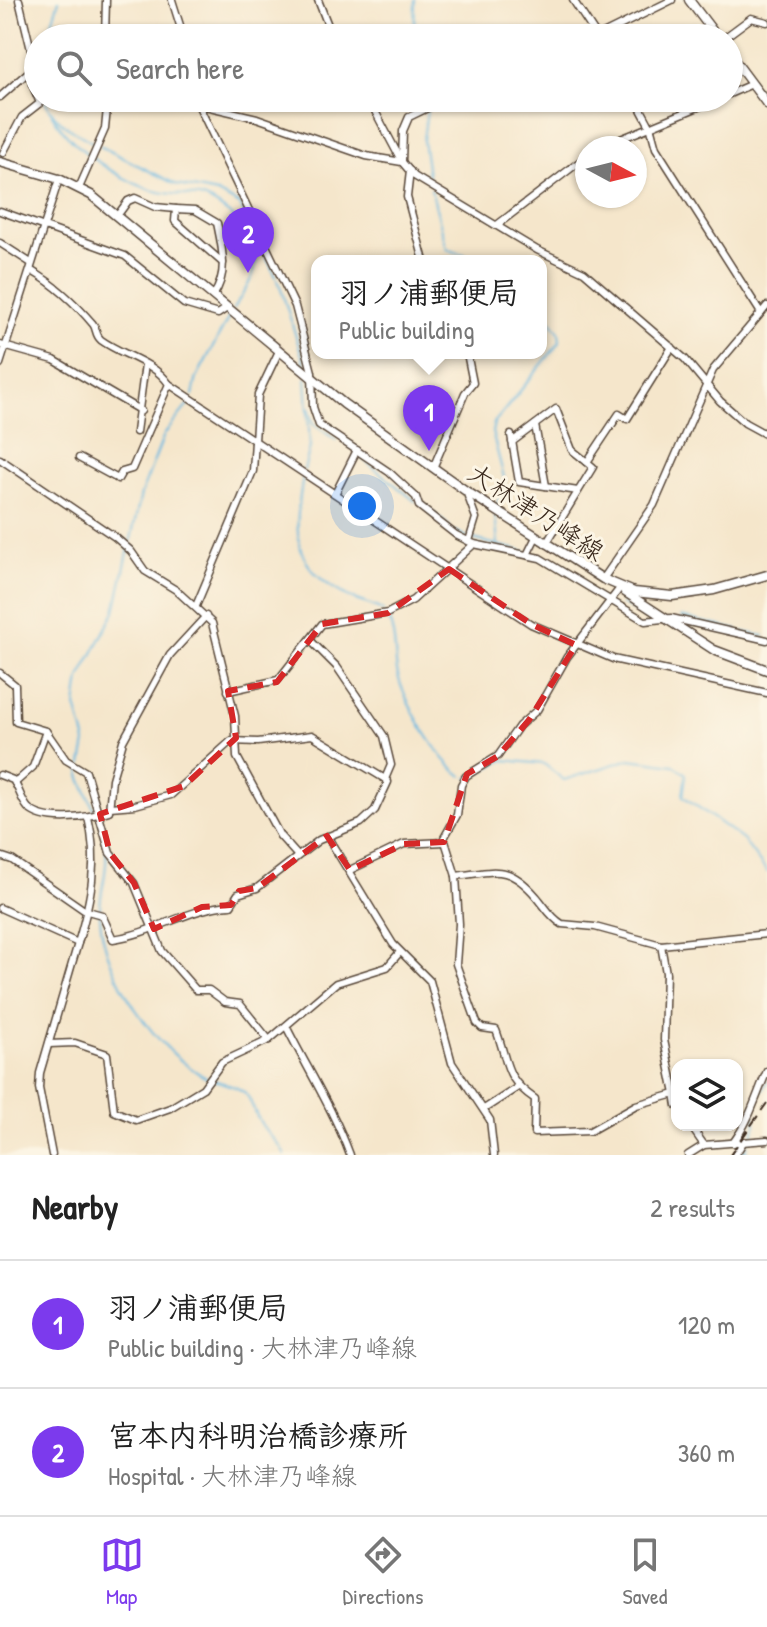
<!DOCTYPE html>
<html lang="en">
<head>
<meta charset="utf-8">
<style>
  body { margin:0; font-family:"Patrick Hand","Klee One",sans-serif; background:#f2f2f2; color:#222 }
  .controls { position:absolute; right:24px; bottom:24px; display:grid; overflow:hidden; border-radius:16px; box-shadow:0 2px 6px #0004 }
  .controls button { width:72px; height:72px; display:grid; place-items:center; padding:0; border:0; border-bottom:2px solid #e0e0e0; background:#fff; color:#222; font:40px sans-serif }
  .compass { position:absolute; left:575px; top:136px; width:72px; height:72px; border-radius:50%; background:#fff; box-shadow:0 2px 6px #0004; rotate:97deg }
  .you { position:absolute; left:362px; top:506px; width:28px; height:28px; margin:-20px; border:6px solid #fff; border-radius:50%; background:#1a73e8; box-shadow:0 0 0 12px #1a73e833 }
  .badge { display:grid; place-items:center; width:52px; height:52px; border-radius:50%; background:#7c3aed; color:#fff; font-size:26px; font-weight:700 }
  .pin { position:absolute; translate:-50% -66px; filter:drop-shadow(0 2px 4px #0008) }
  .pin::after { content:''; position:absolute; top:42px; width:28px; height:24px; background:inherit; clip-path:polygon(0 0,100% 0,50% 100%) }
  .popup { position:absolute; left:311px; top:255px; width:236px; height:104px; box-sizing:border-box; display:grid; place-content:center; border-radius:16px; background:#fff; filter:drop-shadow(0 2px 6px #0005); font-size:26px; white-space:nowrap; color:#767676 }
  .popup b { font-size:30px; color:#222 }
  .popup::after { content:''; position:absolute; left:50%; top:100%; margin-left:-16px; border:16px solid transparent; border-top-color:#fff }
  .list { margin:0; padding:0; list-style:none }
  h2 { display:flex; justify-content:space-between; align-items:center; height:104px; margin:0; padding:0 32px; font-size:34px }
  h2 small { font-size:26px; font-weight:400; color:#767676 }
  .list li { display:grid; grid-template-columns:52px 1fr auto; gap:24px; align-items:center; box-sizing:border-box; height:128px; padding:0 32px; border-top:2px solid #e0e0e0 }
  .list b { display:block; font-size:30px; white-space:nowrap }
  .list p { margin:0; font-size:26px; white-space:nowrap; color:#767676 }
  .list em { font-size:26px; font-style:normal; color:#767676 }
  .icon { flex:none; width:44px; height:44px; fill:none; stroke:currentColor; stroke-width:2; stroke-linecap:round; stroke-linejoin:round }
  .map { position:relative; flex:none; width:767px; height:1155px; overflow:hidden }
  .search { position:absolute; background:#fff; box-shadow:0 2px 6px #0004; left:24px; right:24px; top:24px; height:88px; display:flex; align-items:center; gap:20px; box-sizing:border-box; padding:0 28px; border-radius:44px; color:#767676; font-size:30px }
  .sheet { height:360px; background:#fff }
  nav { display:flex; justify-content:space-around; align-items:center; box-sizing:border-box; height:112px; border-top:2px solid #e0e0e0; background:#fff; font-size:22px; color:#767676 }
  nav a { display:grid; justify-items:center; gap:4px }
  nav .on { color:#7c3aed }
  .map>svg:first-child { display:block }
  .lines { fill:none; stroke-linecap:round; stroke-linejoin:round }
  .stream { stroke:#66b8e1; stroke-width:2 }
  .river { stroke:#66b8e1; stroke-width:9 }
  .minor-casing { stroke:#574638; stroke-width:9 }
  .major-casing { stroke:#574638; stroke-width:11 }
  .minor { stroke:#fff; stroke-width:6 }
  .major { stroke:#fff; stroke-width:8 }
  .rail { stroke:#3b2a1e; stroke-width:2; stroke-dasharray:12 6; stroke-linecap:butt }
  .marked { fill:none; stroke:#d62828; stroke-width:6; stroke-dasharray:16 10; stroke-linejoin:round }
  .labels { text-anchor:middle; stroke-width:6; stroke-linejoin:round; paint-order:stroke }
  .street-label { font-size:26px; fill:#3b2a1e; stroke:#fcf5e5 }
</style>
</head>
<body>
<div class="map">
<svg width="767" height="1155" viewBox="0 0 767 1155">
  <rect width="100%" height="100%" fill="#fcf5e5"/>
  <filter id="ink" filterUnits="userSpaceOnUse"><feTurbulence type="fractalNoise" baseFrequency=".0125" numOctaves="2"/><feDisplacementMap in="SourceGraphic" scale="16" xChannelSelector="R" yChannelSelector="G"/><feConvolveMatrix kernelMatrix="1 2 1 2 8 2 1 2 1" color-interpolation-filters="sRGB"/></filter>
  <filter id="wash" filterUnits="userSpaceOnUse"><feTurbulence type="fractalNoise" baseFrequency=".006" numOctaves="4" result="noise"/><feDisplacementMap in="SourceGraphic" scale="32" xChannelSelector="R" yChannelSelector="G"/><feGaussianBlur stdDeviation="1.8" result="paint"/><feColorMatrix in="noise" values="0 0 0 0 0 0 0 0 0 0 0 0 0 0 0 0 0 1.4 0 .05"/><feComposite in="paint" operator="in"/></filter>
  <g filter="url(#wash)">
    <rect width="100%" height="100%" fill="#f5e6cb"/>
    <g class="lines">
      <g class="stream">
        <polyline points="47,38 59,0"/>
        <polyline points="414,38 415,0"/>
        <polyline points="38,75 38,78"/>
        <path d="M 44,98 C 53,121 73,131 94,143"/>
        <polyline points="427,110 423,140 429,182"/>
        <path d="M 52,114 C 69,146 114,176 148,189 C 166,196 185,193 203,198 C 215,202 224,210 234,218 C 270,249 257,274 233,309"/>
        <polyline points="100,146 177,185 217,193 240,205 279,283 306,368"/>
        <polyline points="431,189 447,249 484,261"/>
        <polyline points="193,395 197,377 230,315"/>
        <polyline points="309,407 313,424 336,440"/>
        <polyline points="358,455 415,501"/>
        <polyline points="304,470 310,447 306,378"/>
        <path d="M 303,477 C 293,534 291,568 349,597 C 360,603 373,604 383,611"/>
        <polyline points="421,503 450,527"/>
        <polyline points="496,507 505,481 492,432 494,423 560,342 559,332 541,308"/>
        <polyline points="495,513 498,545"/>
        <polyline points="455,531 467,537"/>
        <polyline points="473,539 526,552"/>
        <polyline points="622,604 644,617"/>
        <path d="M 387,616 C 396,633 394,652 397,671 C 403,701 437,758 462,776"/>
        <polyline points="681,617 737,630"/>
        <polyline points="743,632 764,636"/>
        <polyline points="468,778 504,760 544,764 564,780 630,759 674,765 686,774 683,796 743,840 767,872"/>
        <polyline points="95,812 80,776 86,742 76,706 80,678 115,611 141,494 164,435 191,401"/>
        <path d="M 106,849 C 109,872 98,894 100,917 C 103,974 157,1053 207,1078"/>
        <path d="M 213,1080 C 261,1093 241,1095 265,1130 C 272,1139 281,1144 285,1155"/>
        <polyline points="762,1091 767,1081"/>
        <polyline points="751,1139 756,1125 753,1111"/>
        <polyline points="744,1154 748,1145"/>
      </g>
      <polyline class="river" points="744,1155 744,1154"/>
    </g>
  </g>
  <g filter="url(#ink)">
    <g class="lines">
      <g class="minor-casing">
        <g id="minor">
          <polyline points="172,0 184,38"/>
          <polyline points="318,0 333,38"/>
          <polyline points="573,0 598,38"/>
          <polyline points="105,38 106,0"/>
          <polyline points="595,38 672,0"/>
          <polyline points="724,38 751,18 767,22"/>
          <polyline points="729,94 752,84"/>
          <polyline points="0,97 33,68"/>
          <polyline points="195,98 295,306 312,372 313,407 319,425 389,472 416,497 419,506 456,535 474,544 540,558 645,621 671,618 767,640"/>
          <polyline points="368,98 402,162 414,176 537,250 584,272 685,359 720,401 745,423 767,435"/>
          <polyline points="635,98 650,126 656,148 761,313"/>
          <polyline points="201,105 257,118 366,156 402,162"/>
          <polyline points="599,148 720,98"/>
          <polyline points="3,153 22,117 40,103 32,84 32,54 19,0"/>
          <polyline points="402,162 403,131 409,117 448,98"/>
          <polyline points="410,171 407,197 424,261"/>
          <polyline points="79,188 105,129 108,98"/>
          <path d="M 176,209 L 195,210 L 217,223 C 222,247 229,274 213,296"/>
          <polyline points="0,211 125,256 184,304 218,314 227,308"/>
          <polyline points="117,216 128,201 135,198 155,207 176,209 175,221 223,263"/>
          <polyline points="497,225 587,156"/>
          <polyline points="0,243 31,263"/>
          <path d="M 32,271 C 54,284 76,304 93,324 C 97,329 95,335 101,340 C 123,356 153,361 169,384 L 132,469 L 122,472 L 118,479 L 79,458"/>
          <polyline points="0,345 54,360 141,411"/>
          <polyline points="0,364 59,179"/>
          <polyline points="169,384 531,624 613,659 767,693"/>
          <polyline points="535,425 546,486"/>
          <polyline points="136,432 145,364"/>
          <polyline points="511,435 519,482 578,491"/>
          <polyline points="512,442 556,409 572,450 587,462"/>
          <polyline points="0,459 115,537 131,551 145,571 176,590 212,623 235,716 237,757 280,836 297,855"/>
          <polyline points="433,468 465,393 473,383 467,353"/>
          <polyline points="466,491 476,518 469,541"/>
          <polyline points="336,492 357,450"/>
          <polyline points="546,544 593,467 587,462 619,414 627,419 672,347"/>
          <polyline points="527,555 536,537"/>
          <polyline points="603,579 654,505 713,370 767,306"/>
          <path d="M 620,588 L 567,657 L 537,710 L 519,726 L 498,756 L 466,776 L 461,785 L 457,815 L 444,838 L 456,876 C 495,872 507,863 536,896 C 545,906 550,917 562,924 L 595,927 L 661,945 L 767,934"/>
          <polyline points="196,606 253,471 258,395 279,351"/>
          <polyline points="0,673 15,685 16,722 46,731 33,767 15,783"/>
          <polyline points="228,691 278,680 322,624 388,613 413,600 474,544"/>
          <polyline points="46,731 66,760 86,772 110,853 134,883 162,951 196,990 209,990 225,1002 240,1004 269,1040"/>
          <path d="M 0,775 L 13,780 C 19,788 21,800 28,808 C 45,824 88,818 109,811 L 112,779 L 123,741 L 170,655 L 206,616"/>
          <polyline points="110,807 135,805 171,795 231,741 258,742 312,735 385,779"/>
          <polyline points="327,836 393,944 430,981 452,1063 490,1120 494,1155"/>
          <path d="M 0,856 L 12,860 L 84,910 L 102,915 L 113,939 C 155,933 190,907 231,905 L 238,894 L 257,888 L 319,840 L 361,823 L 375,810 L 388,782 L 385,779 L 391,765 L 384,736 L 337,667 L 310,640"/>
          <polyline points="350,870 404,844 444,842"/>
          <path d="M 456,876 L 459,924 L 456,964 L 477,1023 L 482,1028 L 496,1030 C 509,1064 503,1077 535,1099 L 534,1133 L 590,1131 L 636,1105 L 675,1094 L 677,1106"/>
          <path d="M 0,908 L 78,943 C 91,899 99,862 88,817"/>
          <polyline points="661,945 666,973 664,1040 675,1094"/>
          <path d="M 286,1026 C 307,1068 334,1111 350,1155"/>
          <polyline points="49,1044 75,1043 107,1054 114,1111 136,1120 170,1108 203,1088 222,1062 269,1040 336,983 387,967 400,952"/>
          <polyline points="484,1109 518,1087"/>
          <polyline points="690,1125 704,1145"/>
          <path d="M 733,1143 C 750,1120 756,1096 767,1071"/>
          <polyline points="52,1155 39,1088 40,1073 78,943"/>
          <polyline points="688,1155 704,1145 767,1140"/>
          <polyline points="735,1155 744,1141"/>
        </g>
      </g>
      <g class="major-casing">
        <g id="major">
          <polyline points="689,0 718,38"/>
          <polyline points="729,53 767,104"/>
          <polyline points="0,162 59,179 91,195 344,404 466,491 603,579 634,592 672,596 714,590 767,575"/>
          <polyline points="625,592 714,650 767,670"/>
        </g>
      </g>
      <use href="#minor" class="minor"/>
      <use href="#major" class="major"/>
      <polyline class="rail" points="730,1155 767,1103"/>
    </g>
  </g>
  <path class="marked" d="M 449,569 L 531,624 L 576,645 L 529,720 L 498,756 L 467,774 L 444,842 L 404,844 L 350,870 L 327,836 L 257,888 L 239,891 L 231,905 L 202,907 L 154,929 L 134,883 L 110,853 L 100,814 L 184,786 L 236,738 L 228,691 L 277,682 L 322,624 L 388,613 Z"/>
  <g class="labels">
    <g class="street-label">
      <text transform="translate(536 512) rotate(33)" y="9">大林津乃峰線</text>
    </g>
  </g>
</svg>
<div class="controls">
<button><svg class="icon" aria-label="layers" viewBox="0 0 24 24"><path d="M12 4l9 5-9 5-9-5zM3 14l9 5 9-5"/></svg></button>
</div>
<svg class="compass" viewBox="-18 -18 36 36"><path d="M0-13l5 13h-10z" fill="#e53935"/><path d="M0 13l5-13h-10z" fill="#767676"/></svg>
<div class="you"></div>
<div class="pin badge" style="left:429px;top:451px">1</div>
<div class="popup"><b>羽ノ浦郵便局</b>Public building</div>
<div class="pin badge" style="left:248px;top:273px">2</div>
<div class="search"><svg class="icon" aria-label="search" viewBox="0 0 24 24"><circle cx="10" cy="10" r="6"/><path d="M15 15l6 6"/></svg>Search here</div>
</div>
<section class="sheet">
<h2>Nearby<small>2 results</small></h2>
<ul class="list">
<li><span class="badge">1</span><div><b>羽ノ浦郵便局</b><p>Public building · 大林津乃峰線</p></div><em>120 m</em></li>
<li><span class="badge">2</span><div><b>宮本内科明治橋診療所</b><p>Hospital · 大林津乃峰線</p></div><em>360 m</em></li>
</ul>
</section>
<nav>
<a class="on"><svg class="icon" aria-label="map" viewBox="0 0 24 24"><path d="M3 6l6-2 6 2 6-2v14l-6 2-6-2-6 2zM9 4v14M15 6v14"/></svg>Map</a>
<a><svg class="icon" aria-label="directions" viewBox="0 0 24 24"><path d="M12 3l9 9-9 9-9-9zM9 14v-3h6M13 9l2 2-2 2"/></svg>Directions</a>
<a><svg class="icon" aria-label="saved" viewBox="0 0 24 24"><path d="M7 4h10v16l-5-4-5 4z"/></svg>Saved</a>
</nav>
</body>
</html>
